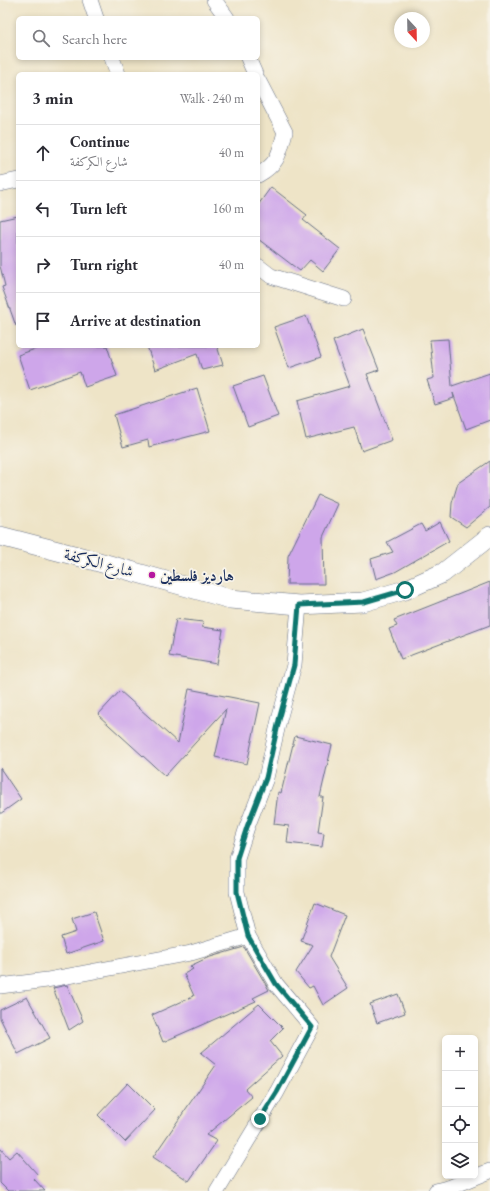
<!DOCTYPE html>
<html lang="en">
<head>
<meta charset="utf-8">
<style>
  body { margin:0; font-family:"EB Garamond",Amiri,serif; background:#f7f7f7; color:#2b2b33 }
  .controls { position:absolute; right:12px; bottom:12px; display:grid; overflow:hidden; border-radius:6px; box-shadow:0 2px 6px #0003 }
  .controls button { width:36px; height:36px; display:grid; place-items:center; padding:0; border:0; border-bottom:1px solid #e1e1e2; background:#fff; color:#2b2b33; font:20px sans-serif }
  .compass { position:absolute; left:394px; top:12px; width:36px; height:36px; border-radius:50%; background:#fff; box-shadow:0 2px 6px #0003; rotate:158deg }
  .stop { position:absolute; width:12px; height:12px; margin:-9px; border:3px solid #0f766e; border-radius:50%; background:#fff }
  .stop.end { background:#0f766e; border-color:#fff; box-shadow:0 1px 4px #0008 }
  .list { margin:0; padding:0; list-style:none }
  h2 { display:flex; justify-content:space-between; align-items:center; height:52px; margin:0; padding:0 16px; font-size:17px }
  h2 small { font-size:13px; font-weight:400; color:#7c7c81 }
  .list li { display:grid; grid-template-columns:26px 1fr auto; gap:12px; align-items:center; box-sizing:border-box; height:56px; padding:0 16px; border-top:1px solid #e1e1e2 }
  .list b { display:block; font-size:15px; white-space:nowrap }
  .list p { margin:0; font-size:13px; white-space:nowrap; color:#7c7c81 }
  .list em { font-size:13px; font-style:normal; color:#7c7c81 }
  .icon { flex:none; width:22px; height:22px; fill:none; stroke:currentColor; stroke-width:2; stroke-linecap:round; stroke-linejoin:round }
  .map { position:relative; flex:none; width:490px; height:1191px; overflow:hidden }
  .search { position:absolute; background:#fff; box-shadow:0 2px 6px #0003; left:16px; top:16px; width:244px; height:44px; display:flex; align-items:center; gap:10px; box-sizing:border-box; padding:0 14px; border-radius:6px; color:#7c7c81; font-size:15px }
  .panel { position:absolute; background:#fff; box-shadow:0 2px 6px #0003; left:16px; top:72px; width:244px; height:276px; border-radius:6px }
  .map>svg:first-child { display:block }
  .building { fill:#cea6ea }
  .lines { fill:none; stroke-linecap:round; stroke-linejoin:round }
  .minor-casing { stroke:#656e83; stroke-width:16 }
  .tertiary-casing { stroke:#656e83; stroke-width:20 }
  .minor { stroke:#fff; stroke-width:15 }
  .tertiary { stroke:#fff; stroke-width:19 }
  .route { stroke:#0f766e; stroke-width:5 }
  .poi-dot { fill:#b5179e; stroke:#f7f3e8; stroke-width:1.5 }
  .labels { text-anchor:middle; stroke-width:3.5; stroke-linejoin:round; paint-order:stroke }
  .street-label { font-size:16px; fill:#1b2f5e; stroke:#f7f3e8 }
  .poi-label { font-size:16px; font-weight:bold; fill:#1b2f5e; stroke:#f7f3e8; text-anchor:start }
</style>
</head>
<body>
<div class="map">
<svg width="490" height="1191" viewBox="0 0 490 1191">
  <rect width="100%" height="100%" fill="#f7f3e8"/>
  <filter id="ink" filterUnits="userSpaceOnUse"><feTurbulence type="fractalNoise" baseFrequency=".025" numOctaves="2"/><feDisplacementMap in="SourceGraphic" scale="8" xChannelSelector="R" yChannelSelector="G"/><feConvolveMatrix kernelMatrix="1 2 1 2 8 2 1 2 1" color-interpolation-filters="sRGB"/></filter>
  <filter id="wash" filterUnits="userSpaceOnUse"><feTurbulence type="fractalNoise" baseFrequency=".012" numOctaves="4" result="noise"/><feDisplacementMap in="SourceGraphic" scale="16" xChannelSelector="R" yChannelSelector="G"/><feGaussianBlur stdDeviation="0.9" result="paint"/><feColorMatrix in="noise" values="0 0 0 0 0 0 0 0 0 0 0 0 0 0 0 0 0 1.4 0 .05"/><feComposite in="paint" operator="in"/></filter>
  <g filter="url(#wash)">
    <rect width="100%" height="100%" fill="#eee4c7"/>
    <g id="blocks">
      <g class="building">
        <polygon points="271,187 307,215 303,220 340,249 323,271 310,260 300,271 258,239 258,205"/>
        <polygon points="18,216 18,325 16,326 2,287 5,286 0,266 0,220"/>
        <polygon points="306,316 321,357 289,368 274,327"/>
        <polygon points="363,329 379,370 367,374 392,440 362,451 354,427 306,439 297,401 350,386 333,341"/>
        <polygon points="448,339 452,386 490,373 490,420 466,429 453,393 454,398 435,404 427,380 434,378 430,340"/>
        <polygon points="44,346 107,346 117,376 85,387 80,372 30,390 18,355"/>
        <polygon points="147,346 217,346 223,365 202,370 197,354 155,370"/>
        <polygon points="263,376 278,416 248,427 233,386"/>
        <polygon points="197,388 210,431 149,447 148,440 123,447 114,415"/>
        <polygon points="490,461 490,507 466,527 451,517 452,503 458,483"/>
        <polygon points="318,495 338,504 323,537 324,584 287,584 288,556"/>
        <polygon points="440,522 449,541 395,572 376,579 371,559 393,552 387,542 421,524 425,531"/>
        <polygon points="490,582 490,625 401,659 389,629 397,626 394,620"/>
        <polygon points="176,619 203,622 202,627 223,630 217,664 169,656"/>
        <polygon points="189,689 260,703 247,764 215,757 226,709 165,776 98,715 120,691 178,743"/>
        <polygon points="295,736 332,745 320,797 323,797 318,832 324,833 322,847 287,843 289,826 274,824 278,792 281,793"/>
        <polygon points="0,768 21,799 0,814"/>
        <polygon points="315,903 345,915 329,957 348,988 323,1005 313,986 309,988 296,972 313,945 301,941"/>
        <polygon points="94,912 104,941 66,954 61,937 76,932 72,919"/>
        <polygon points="244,947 269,990 253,998 256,1001 163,1042 152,1015 194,996 184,974 193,969 190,966 207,958"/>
        <polygon points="67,985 83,1021 69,1030 53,988"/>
        <polygon points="398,994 405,1013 377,1023 370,1004"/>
        <polygon points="27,997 50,1038 18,1054 0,1018 0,1010"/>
        <polygon points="259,1004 283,1028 270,1041 282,1056 245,1089 252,1097 206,1135 217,1141 189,1181 153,1157 216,1065 201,1053"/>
        <polygon points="128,1083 155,1110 125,1142 98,1115"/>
        <polygon points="0,1148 9,1158 17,1151 38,1175 34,1179 45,1191 8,1191 0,1183"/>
      </g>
    </g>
  </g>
  <g filter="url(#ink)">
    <use href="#blocks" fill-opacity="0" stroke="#656e83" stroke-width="1"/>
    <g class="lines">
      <g class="minor-casing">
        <g id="minor">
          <polyline points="90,0 96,18"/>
          <polyline points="214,0 227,18"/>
          <polyline points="112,58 118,74"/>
          <polyline points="248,58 255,74"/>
          <path d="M 258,80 L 285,132 C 279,154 279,163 258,175"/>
          <polyline points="0,184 18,180"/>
          <polyline points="258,266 271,276 344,299"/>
          <polyline points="0,986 47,980 191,953 248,936"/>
          <polyline points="217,1191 277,1092 312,1027 276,984 248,936 237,892 237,858 247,827 266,778 279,720 294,665 299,605"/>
          <polyline points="436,1191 451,1187 490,1171"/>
        </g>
      </g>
      <g class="tertiary-casing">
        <polyline id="tertiary" points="0,536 81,557 230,599 299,605 363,602 405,590 443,573 490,536"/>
      </g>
      <use href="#minor" class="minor"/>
      <use href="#tertiary" class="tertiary"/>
    </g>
  </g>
  <g class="lines" filter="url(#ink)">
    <polyline class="route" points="260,1119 277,1092 312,1027 276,984 248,936 237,892 237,858 247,827 266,778 279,720 294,665 299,605 364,602 405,590"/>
  </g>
  <circle class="poi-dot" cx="152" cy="575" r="4"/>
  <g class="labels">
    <g class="street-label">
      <text transform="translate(99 562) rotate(15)" y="6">شارع الكركفة</text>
    </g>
    <g class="poi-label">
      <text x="160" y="581">هارديز فلسطين</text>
    </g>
  </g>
</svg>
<div class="controls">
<button>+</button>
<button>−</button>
<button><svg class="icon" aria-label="locate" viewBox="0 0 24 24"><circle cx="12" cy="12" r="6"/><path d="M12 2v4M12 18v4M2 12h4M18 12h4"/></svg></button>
<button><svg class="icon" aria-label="layers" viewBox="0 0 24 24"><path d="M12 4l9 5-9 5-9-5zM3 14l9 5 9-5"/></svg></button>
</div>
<svg class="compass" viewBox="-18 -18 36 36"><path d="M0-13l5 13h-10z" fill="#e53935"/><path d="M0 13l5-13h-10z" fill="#7c7c81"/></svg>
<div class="stop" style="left:405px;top:590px"></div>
<div class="stop end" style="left:260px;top:1119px"></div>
<div class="search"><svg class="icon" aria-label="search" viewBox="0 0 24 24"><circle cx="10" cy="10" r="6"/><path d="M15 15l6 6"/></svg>Search here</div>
<section class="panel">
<h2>3 min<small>Walk · 240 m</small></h2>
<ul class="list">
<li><svg class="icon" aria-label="ahead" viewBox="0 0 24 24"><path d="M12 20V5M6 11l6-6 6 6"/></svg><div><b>Continue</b><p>شارع الكركفة</p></div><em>40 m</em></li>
<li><svg class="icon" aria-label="left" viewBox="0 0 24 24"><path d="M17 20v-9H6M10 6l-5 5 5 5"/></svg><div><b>Turn left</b></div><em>160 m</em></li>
<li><svg class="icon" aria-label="right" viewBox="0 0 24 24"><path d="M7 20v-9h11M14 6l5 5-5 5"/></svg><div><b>Turn right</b></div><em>40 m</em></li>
<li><svg class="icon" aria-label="arrive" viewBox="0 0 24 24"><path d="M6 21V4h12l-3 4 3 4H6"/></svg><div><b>Arrive at destination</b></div></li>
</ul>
</section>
</div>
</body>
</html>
